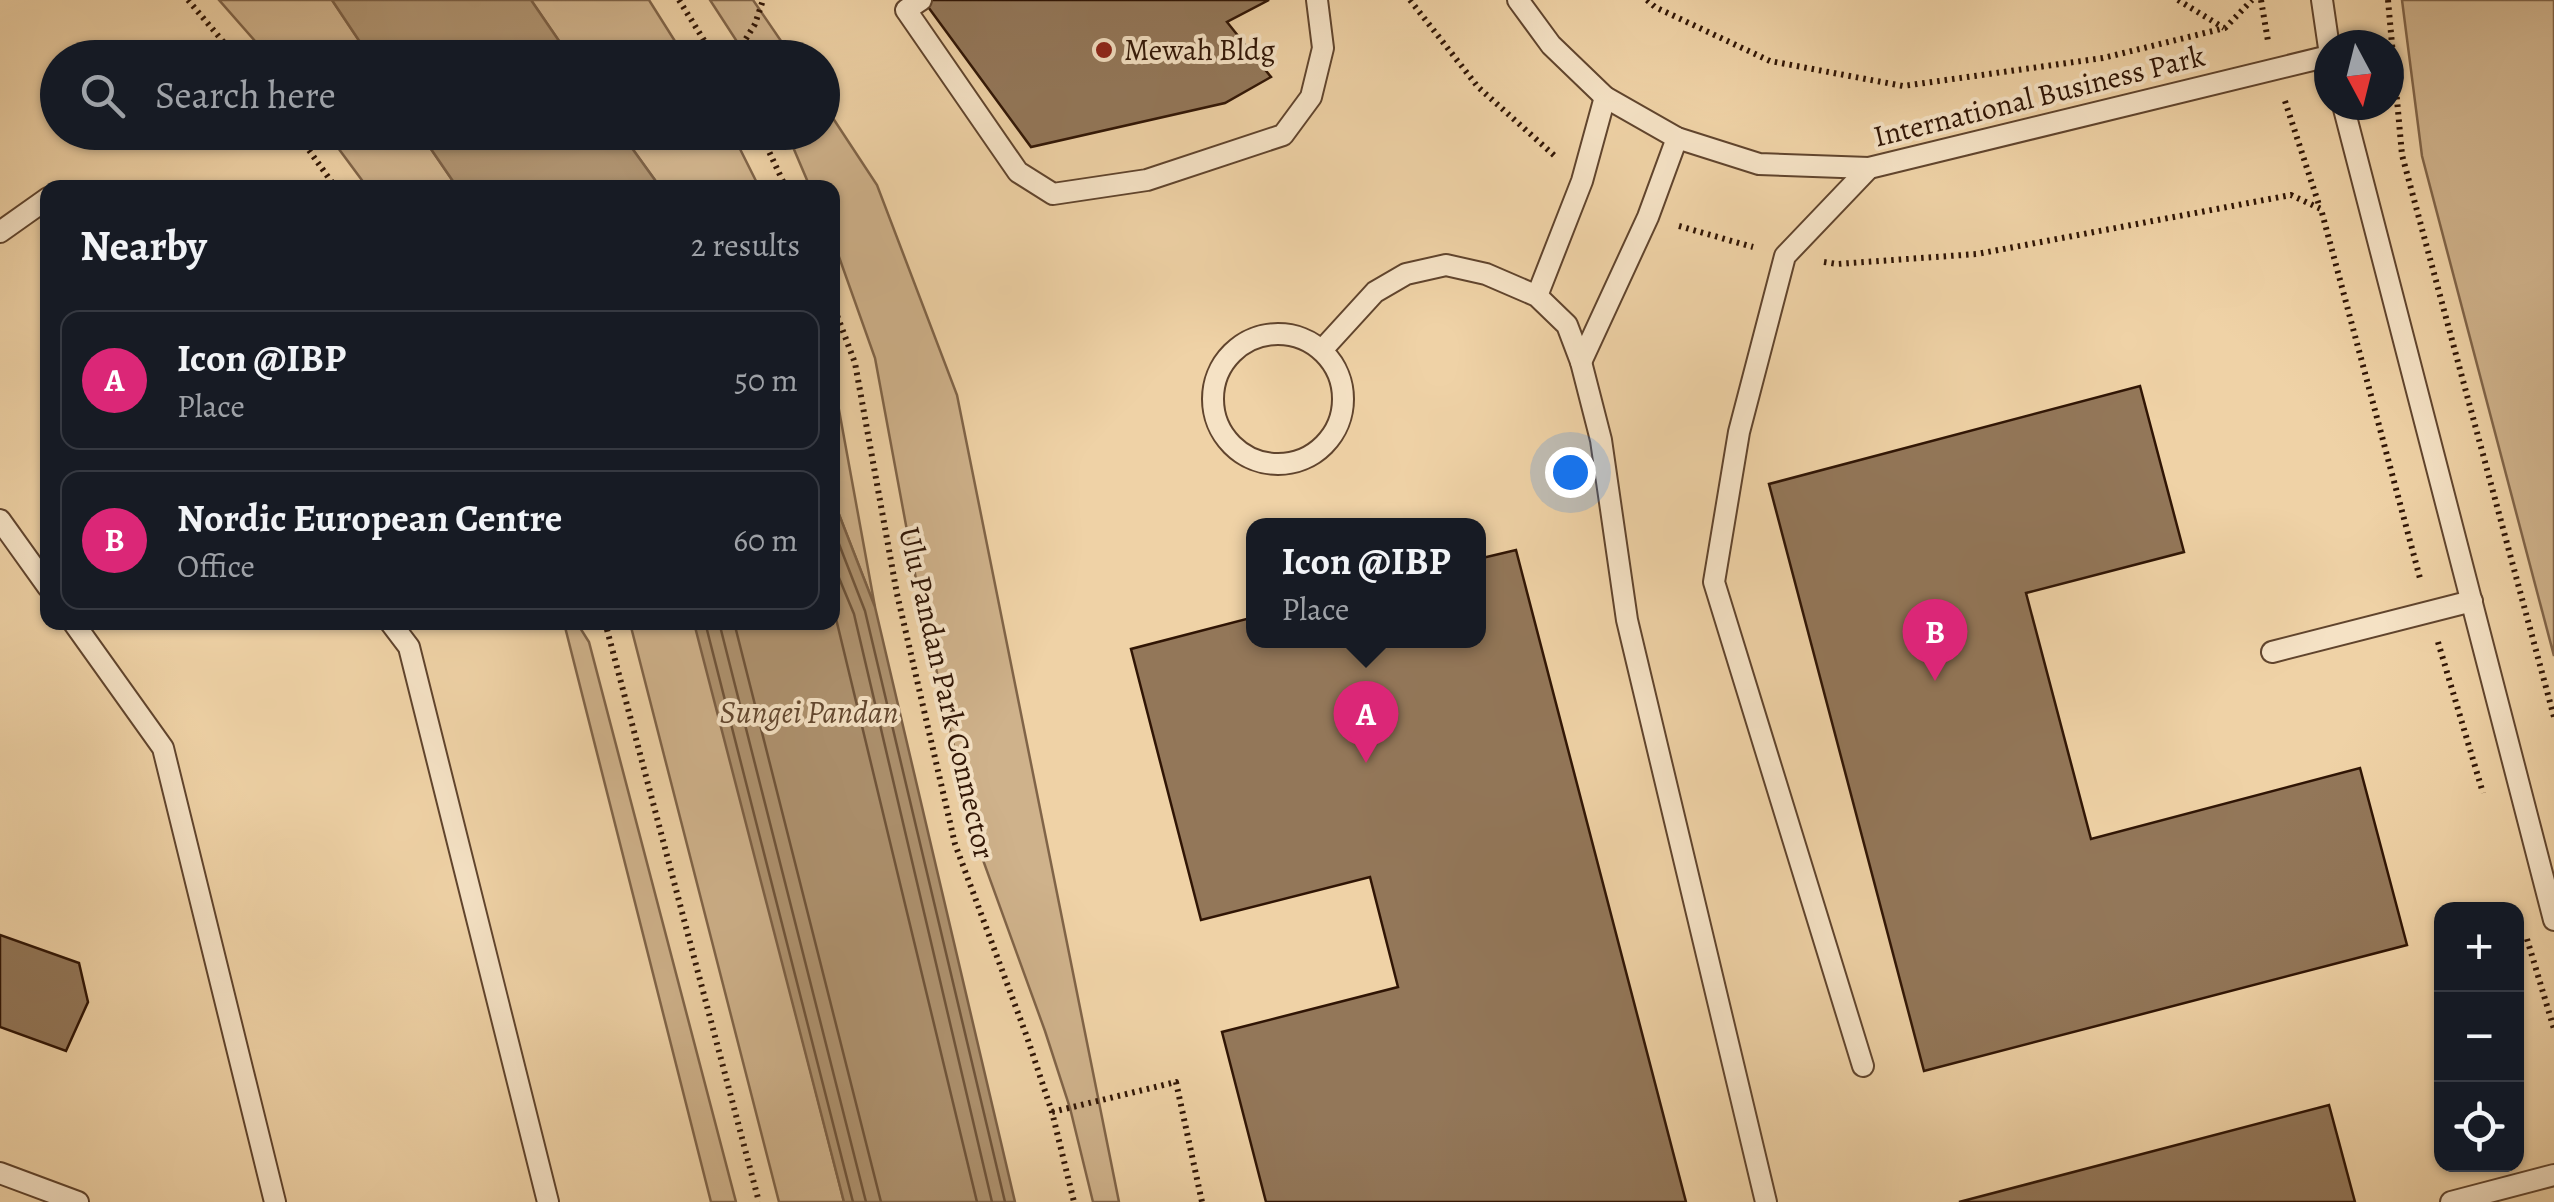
<!DOCTYPE html>
<html lang="en">
<head>
<meta charset="utf-8">
<style>
  body { margin:0; font-family:Alegreya,serif; background:#20242c; color:#f1f3f6 }
  .controls { position:absolute; right:30px; bottom:30px; display:grid; overflow:hidden; border-radius:20px; box-shadow:0 2px 8px #0004 }
  .controls button { width:90px; height:90px; display:grid; place-items:center; padding:0; border:0; border-bottom:2px solid #363941; background:#171b24; color:#f1f3f6; font:50px sans-serif }
  .compass { position:absolute; left:2314px; top:30px; width:90px; height:90px; border-radius:50%; background:#171b24; box-shadow:0 2px 8px #0004; rotate:173deg }
  .you { position:absolute; left:1570px; top:472px; width:35px; height:35px; margin:-25px; border:8px solid #fff; border-radius:50%; background:#1a73e8; box-shadow:0 0 0 15px #1a73e833 }
  .badge { display:grid; place-items:center; width:65px; height:65px; border-radius:50%; background:#db2777; color:#fff; font-size:32px; font-weight:700 }
  .pin { position:absolute; translate:-50% -82px; filter:drop-shadow(0 2px 5px #0008) }
  .pin::after { content:''; position:absolute; top:52px; width:35px; height:30px; background:inherit; clip-path:polygon(0 0,100% 0,50% 100%) }
  .popup { position:absolute; left:1246px; top:518px; width:240px; height:130px; box-sizing:border-box; display:grid; place-content:center; border-radius:20px; background:#171b24; filter:drop-shadow(0 2px 8px #0005); font-size:32px; white-space:nowrap; color:#9ea1a6 }
  .popup b { font-size:38px; color:#f1f3f6 }
  .popup::after { content:''; position:absolute; left:50%; top:100%; margin-left:-20px; border:20px solid transparent; border-top-color:#171b24 }
  .list { margin:0; padding:0; list-style:none }
  h2 { display:flex; justify-content:space-between; align-items:center; height:130px; margin:0; padding:0 40px; font-size:42px }
  h2 small { font-size:32px; font-weight:400; color:#9ea1a6 }
  .list li { display:grid; grid-template-columns:65px 1fr auto; gap:30px; align-items:center; box-sizing:border-box; height:140px; margin:0 20px 20px; padding:0 20px; border:2px solid #363941; border-radius:20px }
  .list b { display:block; font-size:38px; white-space:nowrap }
  .list p { margin:0; font-size:32px; white-space:nowrap; color:#9ea1a6 }
  .list em { font-size:32px; font-style:normal; color:#9ea1a6 }
  .icon { flex:none; width:55px; height:55px; fill:none; stroke:currentColor; stroke-width:2; stroke-linecap:round; stroke-linejoin:round }
  .map { position:relative; flex:none; width:2554px; height:1202px; overflow:hidden }
  .search { position:absolute; background:#171b24; box-shadow:0 2px 8px #0004; left:40px; top:40px; width:800px; height:110px; display:flex; align-items:center; gap:25px; box-sizing:border-box; padding:0 35px; border-radius:55px; color:#9ea1a6; font-size:38px }
  .panel { position:absolute; background:#171b24; box-shadow:0 2px 8px #0004; left:40px; top:180px; width:800px; height:450px; border-radius:20px }
  .map>svg:first-child { display:block }
  .green { fill:#cfb28b; stroke:#806448; stroke-width:2.5 }
  .water { fill:#ae926f; stroke:#7c6045; stroke-width:2.5 }
  .lines { fill:none; stroke-linecap:round; stroke-linejoin:round }
  .shore { stroke:#6f543a; stroke-width:2.5 }
  .building { fill:#937759; stroke:#301505; stroke-width:2.5 }
  .service-casing { stroke:#60442d; stroke-width:24 }
  .path { stroke:#301505; stroke-width:6; stroke-dasharray:2.5 5; stroke-linecap:butt }
  .service { stroke:#f5e2c5; stroke-width:20 }
  .poi-dot { fill:#8f2418; stroke:#f5e2c5; stroke-width:4 }
  .labels { text-anchor:middle; stroke-width:8; stroke-linejoin:round; paint-order:stroke }
  .poi-label { font-size:30px; fill:#301505; stroke:#f5e2c5; text-anchor:start }
  .street-label { font-size:30px; fill:#301505; stroke:#f5e2c5 }
  .water-label { font-size:32px; font-style:italic; fill:#62472f; stroke:#f5e2c5 }
</style>
</head>
<body>
<div class="map">
<svg width="2554" height="1202" viewBox="0 0 2554 1202">
  <rect width="100%" height="100%" fill="#efd2a6"/>
  <filter id="stains"><feTurbulence type="fractalNoise" baseFrequency=".002" numOctaves="4"/><feColorMatrix values="0 0 0 0 .2 0 0 0 0 .09 0 0 0 0 .02 0 0 0 .5 -.17"/></filter>
  <radialGradient id="worn" r=".72"><stop offset=".6" stop-color="#630" stop-opacity="0"/><stop offset="1" stop-color="#630" stop-opacity=".3"/></radialGradient>
  <g class="green">
    <polygon points="219,0 332,0 370,57 269,57"/>
    <polygon points="531,0 649,0 685,57 570,57"/>
    <polygon points="710,0 753,0 792,57 747,57"/>
    <polygon points="2402,0 2554,0 2554,656 2422,156"/>
    <polygon points="823,103 877,185 957,395 1119,1202 1093,1202 1070,1108 1045,1031 975,838 918,590 875,358 833,240 832,188 810,187 787,133 822,132"/>
    <polygon points="327,133 420,133 457,187 367,187"/>
    <polygon points="621,133 732,133 759,187 660,187"/>
    <polygon points="832,376 833,377 875,607 833,499"/>
    <polygon points="564,623 577,623 589,642 736,1202 711,1202"/>
    <polygon points="630,623 694,623 698,631 844,1202 779,1202"/>
  </g>
  <g class="water">
    <polygon points="332,0 531,0 570,57 370,57"/>
    <polygon points="420,133 621,133 660,187 457,187"/>
    <polygon points="833,499 875,607 1015,1202 844,1202 694,623 832,622"/>
  </g>
  <g class="lines">
    <g class="shore">
      <polyline points="832,526 865,611 1005,1202"/>
      <polyline points="832,561 854,614 992,1202"/>
      <polyline points="832,602 977,1202"/>
      <polyline points="705,622 853,1202"/>
      <polyline points="719,622 866,1202"/>
      <polyline points="734,622 881,1202"/>
    </g>
  </g>
  <g class="building">
    <polygon points="923,0 1269,0 1227,22 1271,77 1225,103 1031,147"/>
    <polygon points="2140,386 2184,552 2026,593 2091,839 2360,768 2407,945 1924,1071 1769,484"/>
    <polygon points="1516,550 1686,1202 1266,1202 1222,1032 1398,987 1370,877 1201,920 1131,649 1254,617 1254,640 1478,640 1478,559"/>
    <polygon points="0,935 79,963 88,1002 66,1051 0,1027"/>
    <polygon points="2329,1105 2355,1202 1959,1202"/>
  </g>
  <g class="lines">
    <g class="service-casing">
      <g id="service">
        <polyline points="921,0 906,10 1018,172 1053,194 1147,180 1283,135 1311,97 1323,48 1317,0"/>
        <polyline points="1518,0 1551,45 1605,97 1677,138 1759,164 1869,168 2329,56"/>
        <polyline points="2322,0 2329,48"/>
        <polyline points="2343,105 2554,920"/>
        <polyline points="0,232 48,198"/>
        <polyline points="1537,296 1582,181 1605,97"/>
        <circle cx="1278" cy="399" r="65"/>
        <polyline points="1322,350 1375,292 1406,274 1446,265 1486,274 1537,296 1567,325 1581,362 1601,440 1627,620 1766,1202"/>
        <polyline points="1581,362 1648,217 1677,138"/>
        <polyline points="0,520 48,587"/>
        <polyline points="73,622 163,748 275,1202"/>
        <polyline points="390,622 409,647 548,1202"/>
        <polyline points="2272,652 2472,601"/>
        <polyline points="1863,1066 1714,582 1739,432 1785,256 1869,168"/>
        <polyline points="0,1173 78,1202"/>
        <polyline points="2451,1202 2554,1175"/>
      </g>
    </g>
    <g class="path">
      <polyline points="188,0 237,58"/>
      <polyline points="679,0 715,58"/>
      <polyline points="1410,0 1478,87 1556,157"/>
      <polyline points="1647,0 1655,7 1770,61 1903,86 2103,58 2225,28 2252,0"/>
      <polyline points="2178,0 2224,28"/>
      <polyline points="2261,0 2268,41"/>
      <polyline points="2388,0 2402,155 2554,717"/>
      <polyline points="734,58 755,24 763,0"/>
      <polyline points="2285,101 2320,208"/>
      <polyline points="296,132 336,188"/>
      <polyline points="760,132 786,188"/>
      <polyline points="1679,226 1753,247"/>
      <polyline points="1824,262 1837,264 1977,254 2291,195 2321,209 2421,582"/>
      <polyline points="832,302 855,363 897,594 955,844 1027,1037 1052,1112 1074,1202"/>
      <polyline points="605,622 759,1202"/>
      <polyline points="2438,642 2483,793"/>
      <polyline points="2527,939 2554,1029"/>
      <polyline points="1052,1112 1176,1082 1202,1202"/>
    </g>
    <use href="#service" class="service"/>
  </g>
  <circle class="poi-dot" cx="1104" cy="50" r="10"/>
  <g class="labels">
    <g class="poi-label">
      <text x="1124" y="60">Mewah Bldg</text>
    </g>
    <g class="street-label">
      <text transform="translate(2039 96) rotate(-14)" y="10">International Business Park</text>
      <text transform="translate(947 693) rotate(77)" y="10">Ulu Pandan Park Connector</text>
    </g>
    <g class="water-label">
      <text x="809" y="723">Sungei Pandan</text>
    </g>
  </g>
  <rect width="100%" height="100%" filter="url(#stains)"/>
  <rect width="100%" height="100%" fill="url(#worn)"/>
</svg>
<div class="controls">
<button>+</button>
<button>−</button>
<button><svg class="icon" aria-label="locate" viewBox="0 0 24 24"><circle cx="12" cy="12" r="6"/><path d="M12 2v4M12 18v4M2 12h4M18 12h4"/></svg></button>
</div>
<svg class="compass" viewBox="-18 -18 36 36"><path d="M0-13l5 13h-10z" fill="#e53935"/><path d="M0 13l5-13h-10z" fill="#9ea1a6"/></svg>
<div class="you"></div>
<div class="pin badge" style="left:1366px;top:763px">A</div>
<div class="popup"><b>Icon @IBP</b>Place</div>
<div class="pin badge" style="left:1935px;top:681px">B</div>
<div class="search"><svg class="icon" aria-label="search" viewBox="0 0 24 24"><circle cx="10" cy="10" r="6"/><path d="M15 15l6 6"/></svg>Search here</div>
<section class="panel">
<h2>Nearby<small>2 results</small></h2>
<ul class="list">
<li><span class="badge">A</span><div><b>Icon @IBP</b><p>Place</p></div><em>50 m</em></li>
<li><span class="badge">B</span><div><b>Nordic European Centre</b><p>Office</p></div><em>60 m</em></li>
</ul>
</section>
</div>
</body>
</html>
